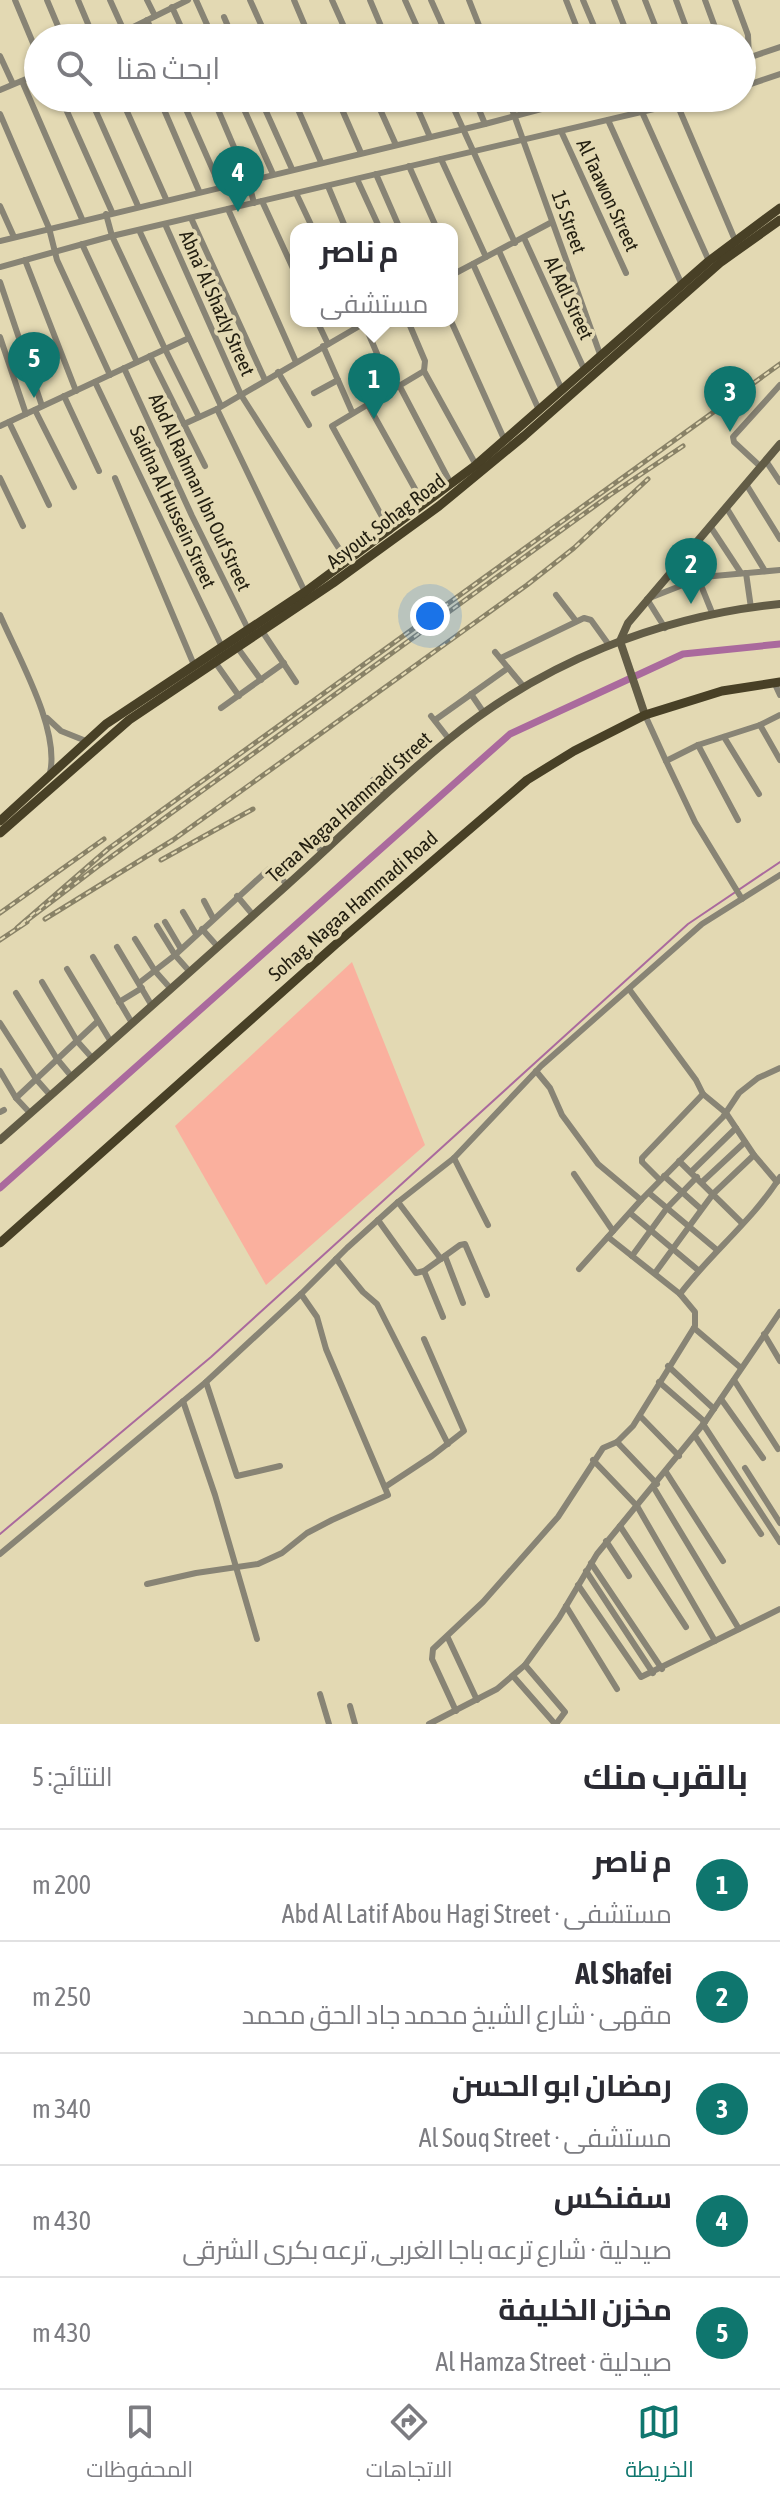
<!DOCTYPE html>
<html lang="ar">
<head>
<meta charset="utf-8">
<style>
  body { margin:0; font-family:"Asap Condensed",Cairo,sans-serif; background:#f7f7f7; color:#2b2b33; direction:rtl }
  .you { position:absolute; left:430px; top:616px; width:28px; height:28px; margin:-20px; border:6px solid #fff; border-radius:50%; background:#1a73e8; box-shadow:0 0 0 12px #1a73e833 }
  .badge { display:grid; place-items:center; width:52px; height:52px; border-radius:50%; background:#0f766e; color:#fff; font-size:26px; font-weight:700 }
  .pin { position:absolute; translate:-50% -66px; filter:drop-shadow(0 2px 4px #0008) }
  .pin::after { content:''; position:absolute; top:42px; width:28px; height:24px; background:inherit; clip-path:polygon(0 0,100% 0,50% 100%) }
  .popup { position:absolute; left:290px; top:223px; width:168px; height:104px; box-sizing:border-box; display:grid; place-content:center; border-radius:16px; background:#fff; filter:drop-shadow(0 2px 6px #0005); font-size:26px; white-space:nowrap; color:#7c7c81 }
  .popup b { font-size:30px; color:#2b2b33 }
  .popup::after { content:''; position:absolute; left:50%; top:100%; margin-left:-16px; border:16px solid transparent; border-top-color:#fff }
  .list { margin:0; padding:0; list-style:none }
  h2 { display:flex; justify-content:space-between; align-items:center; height:104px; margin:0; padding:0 32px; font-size:34px }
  h2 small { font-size:26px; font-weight:400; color:#7c7c81 }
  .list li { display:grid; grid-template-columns:52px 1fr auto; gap:24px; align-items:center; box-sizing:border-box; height:112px; padding:0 32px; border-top:2px solid #e1e1e2 }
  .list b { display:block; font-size:30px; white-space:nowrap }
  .list p { margin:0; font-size:26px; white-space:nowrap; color:#7c7c81 }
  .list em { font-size:26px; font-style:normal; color:#7c7c81 }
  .icon { flex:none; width:44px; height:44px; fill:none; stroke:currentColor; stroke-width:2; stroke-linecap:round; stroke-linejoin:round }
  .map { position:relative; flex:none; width:780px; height:1724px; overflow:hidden; direction:ltr }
  .search { position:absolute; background:#fff; box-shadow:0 2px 6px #0004; left:24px; right:24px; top:24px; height:88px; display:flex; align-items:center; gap:20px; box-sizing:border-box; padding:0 28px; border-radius:44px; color:#7c7c81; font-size:30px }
  .sheet { height:664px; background:#fff }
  nav { display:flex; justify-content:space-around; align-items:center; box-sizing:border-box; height:112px; border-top:2px solid #e1e1e2; background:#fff; font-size:22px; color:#7c7c81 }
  nav a { display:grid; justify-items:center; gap:4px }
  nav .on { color:#0f766e }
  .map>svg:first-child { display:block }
  .green { fill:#fab09e }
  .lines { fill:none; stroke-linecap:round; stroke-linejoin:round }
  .stream { stroke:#aa6a9d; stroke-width:2 }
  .canal { stroke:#aa6a9d; stroke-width:7 }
  .street { stroke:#888475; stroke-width:6 }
  .secondary { stroke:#625c46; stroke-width:8 }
  .primary { stroke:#484026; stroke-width:9 }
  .rail-casing { stroke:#898267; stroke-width:5 }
  .rail { stroke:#e3d9b3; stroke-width:2; stroke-dasharray:6; stroke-linecap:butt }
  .labels { text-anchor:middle; stroke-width:7; stroke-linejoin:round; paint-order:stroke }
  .street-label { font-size:20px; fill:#242012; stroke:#e3d9b3 }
</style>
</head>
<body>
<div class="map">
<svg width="780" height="1724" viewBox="0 0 780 1724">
  <rect width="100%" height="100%" fill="#e3d9b3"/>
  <polygon class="green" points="352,962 425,1145 266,1285 175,1126"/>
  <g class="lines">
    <polyline class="stream" points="0,1534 211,1357 688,924 780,862"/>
    <polyline class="canal" points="0,1188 510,734 683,654 780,644"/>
    <g class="street">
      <polyline points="15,0 38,55"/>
      <polyline points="47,0 63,38"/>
      <polyline points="78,0 94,38"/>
      <polyline points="110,0 124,31"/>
      <polyline points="147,0 155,16"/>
      <polyline points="196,0 213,38"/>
      <polyline points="250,0 267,38"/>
      <polyline points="294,0 310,38"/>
      <polyline points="332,0 349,38"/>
      <polyline points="370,0 386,38"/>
      <polyline points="405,0 422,38"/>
      <polyline points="431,0 448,38"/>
      <polyline points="469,0 484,38"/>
      <polyline points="566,0 581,38"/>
      <polyline points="583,0 599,38"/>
      <polyline points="614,0 629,38"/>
      <polyline points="645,0 660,38"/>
      <polyline points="676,0 690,38"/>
      <polyline points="705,0 719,38"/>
      <polyline points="735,0 748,35 749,59"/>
      <polyline points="172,7 186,38"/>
      <polyline points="224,17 233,38"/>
      <polyline points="147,20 155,38"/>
      <polyline points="111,38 188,0"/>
      <polyline points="0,56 13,84"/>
      <polyline points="742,60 780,47"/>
      <polyline points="22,81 82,219"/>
      <polyline points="742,87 780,74"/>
      <polyline points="0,90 38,74"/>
      <polyline points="61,98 112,212"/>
      <polyline points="90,98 138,206"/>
      <polyline points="121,98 166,199"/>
      <polyline points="159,98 199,191"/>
      <polyline points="181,98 220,186"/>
      <polyline points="213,98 248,180 254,203"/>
      <polyline points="239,98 273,174"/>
      <polyline points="260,98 292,169"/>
      <polyline points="293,98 321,162"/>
      <polyline points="337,98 361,153"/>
      <polyline points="375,98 396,145"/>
      <polyline points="413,98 430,137"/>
      <polyline points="449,98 515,243"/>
      <polyline points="474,98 485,124"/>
      <polyline points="508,98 601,357"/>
      <polyline points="677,104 735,240"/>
      <polyline points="642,112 709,261"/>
      <polyline points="0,114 49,228 57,260 110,375"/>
      <polyline points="608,120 682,285"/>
      <polyline points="561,131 626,273"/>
      <polyline points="441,159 486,257"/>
      <polyline points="409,166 437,229"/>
      <polyline points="376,174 400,229"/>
      <polyline points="357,179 380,229"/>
      <polyline points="328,186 346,229"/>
      <polyline points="296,193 313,229"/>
      <polyline points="262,201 296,275"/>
      <polyline points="0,206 14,237"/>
      <polyline points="228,209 296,362"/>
      <polyline points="106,214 112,236 165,349"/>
      <polyline points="191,218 265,380"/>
      <polyline points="165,224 241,395 347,561"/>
      <polyline points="139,230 221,406"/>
      <polyline points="524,238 585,371"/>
      <polyline points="0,241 485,124 583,98"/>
      <polyline points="82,244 137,362"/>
      <polyline points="499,251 562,390"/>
      <polyline points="25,260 76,391"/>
      <polyline points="473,264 539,410"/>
      <polyline points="0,267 112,236 701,98"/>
      <polyline points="452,275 552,222"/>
      <polyline points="0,282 42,406"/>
      <polyline points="317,321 328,344"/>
      <polyline points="408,321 425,361 424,371"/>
      <polyline points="451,321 505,441"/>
      <polyline points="364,323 392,389"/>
      <polyline points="0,337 26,414"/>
      <polyline points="323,346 352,412"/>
      <polyline points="165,349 199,417"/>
      <polyline points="150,356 205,466"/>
      <polyline points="124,368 192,516 248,629"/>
      <polyline points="424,371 476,465"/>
      <polyline points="278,372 309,425"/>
      <polyline points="95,382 222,647"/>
      <polyline points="399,385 451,484"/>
      <polyline points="314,393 338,380"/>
      <polyline points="64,396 99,471"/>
      <polyline points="367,403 424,505"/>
      <polyline points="217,409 305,592"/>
      <polyline points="35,410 74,487"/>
      <polyline points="9,422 49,505"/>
      <polyline points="184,424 217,409 368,321"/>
      <polyline points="0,426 189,338"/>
      <polyline points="766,461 780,482"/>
      <polyline points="761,467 734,442 733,437 780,385"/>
      <polyline points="0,478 23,526"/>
      <polyline points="115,478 194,665"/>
      <polyline points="746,484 780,539"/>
      <polyline points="726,507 765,571"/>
      <polyline points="710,526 741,573"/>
      <polyline points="390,531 332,426 424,371"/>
      <polyline points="746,573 751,608"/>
      <polyline points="698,578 713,615"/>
      <polyline points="556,595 576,621"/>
      <path d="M 0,615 C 18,657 60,729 50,773"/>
      <polyline points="665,628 647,599 703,577 780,570"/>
      <polyline points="262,631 296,682"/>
      <polyline points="237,647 261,680"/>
      <polyline points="495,652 524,687"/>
      <polyline points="501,658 584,618 591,620 609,645"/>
      <polyline points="215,662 239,696"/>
      <polyline points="774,682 780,695"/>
      <polyline points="471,694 484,713"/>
      <polyline points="221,708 284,663"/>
      <polyline points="645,715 666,761 698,745 760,725"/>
      <polyline points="780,715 760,725 780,760"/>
      <polyline points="431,716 449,739"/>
      <polyline points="47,718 61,731 86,741"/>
      <polyline points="435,720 508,668"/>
      <polyline points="724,737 759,794"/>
      <polyline points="698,745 738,820"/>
      <polyline points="666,761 695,822 742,899"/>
      <polyline points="373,780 385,794"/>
      <polyline points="309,838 322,852"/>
      <polyline points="237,896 253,915"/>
      <polyline points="204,901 213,918"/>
      <polyline points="183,912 196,934"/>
      <polyline points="165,922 181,949"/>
      <polyline points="157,926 175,955 190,972"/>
      <polyline points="202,929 218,947"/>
      <polyline points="135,939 155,971 171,989"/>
      <polyline points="117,947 152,1006"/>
      <polyline points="93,957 132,1023"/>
      <polyline points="67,969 111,1042"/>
      <polyline points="42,982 77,1041 93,1059"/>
      <polyline points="139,983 175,955 269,869 275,870 287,885"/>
      <polyline points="629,989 696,1080 703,1094 726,1113 754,1155 777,1182"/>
      <polyline points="16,993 57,1059 72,1077"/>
      <polyline points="119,1002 142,988"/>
      <polyline points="0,1023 36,1079 51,1096"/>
      <polyline points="0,1071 16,1098 30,1113"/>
      <polyline points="536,1071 550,1088 562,1115 598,1164 641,1200 723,1117 739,1093 758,1078 780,1068"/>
      <polyline points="16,1098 98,1021"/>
      <polyline points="0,1112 4,1110"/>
      <polyline points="454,1158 488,1225"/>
      <polyline points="679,1161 742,1223"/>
      <polyline points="691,1172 736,1128"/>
      <polyline points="574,1174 613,1231"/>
      <polyline points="664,1176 701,1209"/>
      <polyline points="660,1180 642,1162 642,1158 703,1094"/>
      <polyline points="702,1182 745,1142"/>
      <polyline points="649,1193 717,1250"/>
      <polyline points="398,1202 441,1259"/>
      <polyline points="630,1213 698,1270"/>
      <polyline points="378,1220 416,1273 424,1271 460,1245 465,1244 487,1295"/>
      <polyline points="445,1256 463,1303"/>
      <polyline points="632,1256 667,1208 697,1177"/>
      <polyline points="336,1259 363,1292 377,1304 448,1444"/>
      <polyline points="579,1269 641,1200"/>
      <polyline points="424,1271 443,1317"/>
      <polyline points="655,1273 713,1194 754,1155"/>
      <path d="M 680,1294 C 711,1253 753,1220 780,1177"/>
      <polyline points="694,1328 741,1368"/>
      <polyline points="764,1334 780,1361"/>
      <polyline points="668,1366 714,1409"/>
      <polyline points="734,1380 778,1449"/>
      <polyline points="206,1382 237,1476 280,1466"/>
      <polyline points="659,1382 705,1422"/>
      <polyline points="721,1399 763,1458"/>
      <polyline points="183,1401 215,1495 257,1639"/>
      <polyline points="640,1416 679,1456"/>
      <polyline points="703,1424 780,1542"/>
      <polyline points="695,1436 761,1534"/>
      <polyline points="617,1442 657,1484"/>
      <polyline points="593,1460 637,1506 715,1641"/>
      <polyline points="745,1468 780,1523"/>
      <polyline points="666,1472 723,1561"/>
      <polyline points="385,1487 432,1456 464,1431 424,1339"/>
      <polyline points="654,1488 739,1629"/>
      <polyline points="620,1526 686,1627"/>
      <polyline points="606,1541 629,1576"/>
      <polyline points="0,1554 206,1382 301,1294 347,1248 398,1202 454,1158 541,1066 702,924 780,875"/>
      <polyline points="591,1563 662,1669"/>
      <polyline points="586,1571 653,1673"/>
      <polyline points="147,1584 196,1573 258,1564 282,1553 307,1533 332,1520 388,1495 326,1349 317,1317 301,1294"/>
      <polyline points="578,1585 641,1677 780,1609"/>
      <polyline points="566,1606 617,1689"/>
      <polyline points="448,1638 477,1700"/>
      <polyline points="525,1665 565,1712 556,1724"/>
      <polyline points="513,1676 555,1724"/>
      <polyline points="320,1694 329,1724"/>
      <polyline points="350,1706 355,1724"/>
      <polyline points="456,1711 432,1659 433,1649 483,1602 558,1517 603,1448 617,1442 633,1426 695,1326 695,1312 680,1294 608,1237"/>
      <polyline points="429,1724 497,1689 525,1665 559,1618 597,1554 705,1422 780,1312"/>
    </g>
    <g class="secondary">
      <polyline points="645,715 620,641 628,623 780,444"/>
      <path d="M 0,1140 C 96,1056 191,971 286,886 C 340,838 391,786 448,740 C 542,663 659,616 780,604"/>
    </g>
    <g class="primary">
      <polyline points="0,821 106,724 305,592 476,465 709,261 780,208"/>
      <polyline points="0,833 129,720 333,583 439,506 524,436 721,262 780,220"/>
      <polyline points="0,1243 336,944 527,780 574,751 645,715 722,691 780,682"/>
    </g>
    <g class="rail-casing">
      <g id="rail">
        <polyline points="683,446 610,495 97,867 17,928 108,849 780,364"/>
        <polyline points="161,860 253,809"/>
        <polyline points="0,913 104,839"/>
        <polyline points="45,919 173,840 527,585 574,548 648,479"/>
        <polyline points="0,940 27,922"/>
      </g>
    </g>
    <use href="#rail" class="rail"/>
  </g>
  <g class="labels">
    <g class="street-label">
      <text transform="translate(608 195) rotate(65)" y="7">Al Taawon Street</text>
      <text transform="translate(569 222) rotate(70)" y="7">15 Street</text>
      <text transform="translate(569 298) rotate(65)" y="7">Al Adl Street</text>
      <text transform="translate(217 303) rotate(66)" y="7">Abna' Al Shazly Street</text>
      <text transform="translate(200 492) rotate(65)" y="7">Abd Al Rahman Ibn Ouf Street</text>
      <text transform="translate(173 507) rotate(65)" y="7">Saidna Al Hussein Street</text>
      <text transform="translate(386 521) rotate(-37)" y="7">Asyout, Sohag Road</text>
      <text transform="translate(349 807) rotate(-42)" y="7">Teraa Nagaa Hammadi Street</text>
      <text transform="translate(353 906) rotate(-41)" y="7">Sohag, Nagaa Hammadi Road</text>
    </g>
  </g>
</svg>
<div class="you"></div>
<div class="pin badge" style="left:374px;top:419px">1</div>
<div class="popup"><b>م ناصر</b>مستشفى</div>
<div class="pin badge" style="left:691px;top:604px">2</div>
<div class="pin badge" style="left:730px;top:432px">3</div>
<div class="pin badge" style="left:238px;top:212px">4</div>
<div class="pin badge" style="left:34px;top:398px">5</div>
<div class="search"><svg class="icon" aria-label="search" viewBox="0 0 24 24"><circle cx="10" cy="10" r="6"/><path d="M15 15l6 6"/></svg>ابحث هنا</div>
</div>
<section class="sheet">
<h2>بالقرب منك<small>النتائج: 5</small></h2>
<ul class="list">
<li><span class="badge">1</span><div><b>م ناصر</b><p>مستشفى · Abd Al Latif Abou Hagi Street</p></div><em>200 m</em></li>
<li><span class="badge">2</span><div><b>Al Shafei</b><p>مقهى · شارع الشيخ محمد جاد الحق محمد</p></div><em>250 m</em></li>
<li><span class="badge">3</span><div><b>رمضان ابو الحسن</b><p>مستشفى · Al Souq Street</p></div><em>340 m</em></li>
<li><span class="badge">4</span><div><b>سفنكس</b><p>صيدلية · شارع ترعه باجا الغربى, ترعه بكرى الشرقى</p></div><em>430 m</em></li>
<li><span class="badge">5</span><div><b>مخزن الخليفة</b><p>صيدلية · Al Hamza Street</p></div><em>430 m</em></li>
</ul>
</section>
<nav>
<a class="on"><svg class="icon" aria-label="map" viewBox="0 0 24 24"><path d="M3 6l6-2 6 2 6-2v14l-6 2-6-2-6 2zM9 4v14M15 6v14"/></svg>الخريطة</a>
<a><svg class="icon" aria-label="directions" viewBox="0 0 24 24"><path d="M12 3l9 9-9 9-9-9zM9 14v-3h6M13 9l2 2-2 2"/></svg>الاتجاهات</a>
<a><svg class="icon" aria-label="saved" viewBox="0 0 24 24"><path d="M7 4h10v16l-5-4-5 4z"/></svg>المحفوظات</a>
</nav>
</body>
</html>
